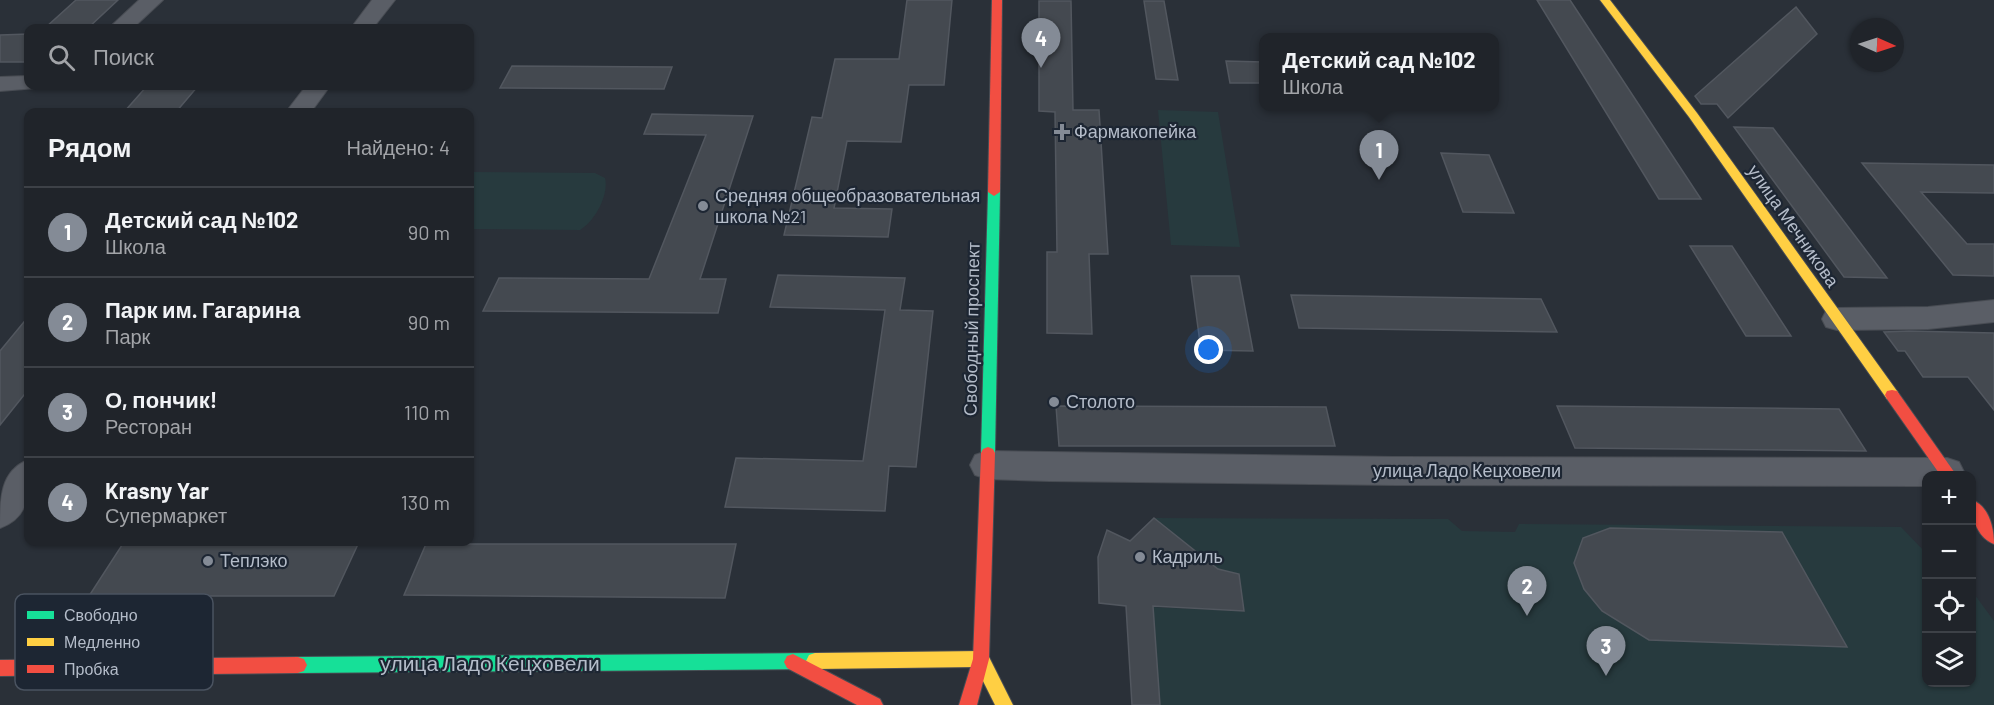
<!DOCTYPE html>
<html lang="ru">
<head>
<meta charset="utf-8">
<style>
  body { margin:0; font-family:Barlow,sans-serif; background:#282c32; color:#f1f3f6 }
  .controls { position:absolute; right:18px; bottom:18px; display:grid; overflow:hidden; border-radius:12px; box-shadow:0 2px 4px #0004 }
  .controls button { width:54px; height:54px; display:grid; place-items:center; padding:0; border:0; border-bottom:2px solid #3d4147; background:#20242a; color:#f1f3f6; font:30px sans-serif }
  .compass { position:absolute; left:1850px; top:18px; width:54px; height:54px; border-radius:50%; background:#20242a; box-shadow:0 2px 4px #0004; rotate:93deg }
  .you { position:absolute; left:1209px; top:350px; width:21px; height:21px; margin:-15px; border:4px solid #fff; border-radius:50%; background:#1a73e8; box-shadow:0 0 0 9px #1a73e833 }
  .badge { display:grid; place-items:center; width:39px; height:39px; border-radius:50%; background:#848b96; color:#fff; font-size:20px; font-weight:700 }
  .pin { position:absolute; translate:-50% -50px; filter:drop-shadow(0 2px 3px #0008) }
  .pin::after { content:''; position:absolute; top:32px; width:21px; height:18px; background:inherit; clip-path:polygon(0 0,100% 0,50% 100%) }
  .popup { position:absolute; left:1259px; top:33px; width:240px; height:78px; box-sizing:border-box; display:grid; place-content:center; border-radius:12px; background:#20242a; filter:drop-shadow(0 2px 4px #0005); font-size:20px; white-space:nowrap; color:#a2a4a8 }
  .popup b { font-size:22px; color:#f1f3f6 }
  .popup::after { content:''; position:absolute; left:50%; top:100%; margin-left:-12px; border:12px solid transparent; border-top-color:#20242a }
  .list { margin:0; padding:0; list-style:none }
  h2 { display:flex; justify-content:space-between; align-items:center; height:78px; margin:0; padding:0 24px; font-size:26px }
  h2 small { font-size:20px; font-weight:400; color:#a2a4a8 }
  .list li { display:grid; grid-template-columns:39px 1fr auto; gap:18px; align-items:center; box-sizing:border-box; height:90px; padding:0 24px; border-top:2px solid #3d4147 }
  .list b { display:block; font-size:22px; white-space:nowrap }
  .list p { margin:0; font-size:20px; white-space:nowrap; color:#a2a4a8 }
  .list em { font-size:20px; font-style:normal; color:#a2a4a8 }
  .icon { flex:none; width:33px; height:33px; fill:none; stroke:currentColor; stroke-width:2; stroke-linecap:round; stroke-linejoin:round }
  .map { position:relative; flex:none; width:1994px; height:705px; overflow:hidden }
  .search { position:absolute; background:#20242a; box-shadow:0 2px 4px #0004; left:24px; top:24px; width:450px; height:66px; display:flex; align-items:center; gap:15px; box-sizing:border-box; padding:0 21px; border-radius:12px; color:#a2a4a8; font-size:22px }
  .panel { position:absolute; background:#20242a; box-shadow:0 2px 4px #0004; left:24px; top:108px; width:450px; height:438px; border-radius:12px }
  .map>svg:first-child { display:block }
  .green { fill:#273a3e }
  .building { fill:#444950; stroke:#52575f; stroke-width:1.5 }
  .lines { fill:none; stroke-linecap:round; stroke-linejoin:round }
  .street-casing { stroke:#484c53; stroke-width:2 }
  .fast-casing { stroke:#484c53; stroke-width:2 }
  .slow-casing { stroke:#484c53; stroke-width:2 }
  .jam-casing { stroke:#484c53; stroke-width:2 }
  .street { fill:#5a5e66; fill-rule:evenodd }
  .fast { fill:#16e098; fill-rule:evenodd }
  .slow { fill:#ffcf43; fill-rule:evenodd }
  .jam { fill:#f24e42; fill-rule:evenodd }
  .poi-dot { fill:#848b96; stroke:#1d2633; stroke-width:2 }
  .labels { text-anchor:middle; stroke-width:4.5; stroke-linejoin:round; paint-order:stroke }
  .poi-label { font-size:18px; fill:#b4bcc9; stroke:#1d2633; text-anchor:start }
  .street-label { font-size:18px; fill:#b4bcc9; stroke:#1d2633 }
  .near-street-label { font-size:21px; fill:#b4bcc9; stroke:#1d2633 }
  .key { fill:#1d2633; stroke:#4a5360; stroke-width:1.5 }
  .key-label { font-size:16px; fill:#b4bcc9 }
</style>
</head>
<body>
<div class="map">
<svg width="1994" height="705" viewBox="0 0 1994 705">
  <rect width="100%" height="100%" fill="#2a3038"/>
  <g class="green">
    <polygon points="1158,110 1218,112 1240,247 1171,245"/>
    <path d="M 470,172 L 595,173 L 605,178 C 609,195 595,221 580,230 L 470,229 Z"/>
    <polygon points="1154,518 1448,519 1462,531 1515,532 1519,524 1901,527 1926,553 1926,682 1972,682 1972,591 1994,621 1994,705 1132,705 1126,606 1243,611 1239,574 1218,569"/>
  </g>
  <g class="building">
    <polygon points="76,0 118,0 88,28 45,28"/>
    <polygon points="907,0 952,0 944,85 909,85 901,142 847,141 834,208 892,209 888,237 784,235 812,117 822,118 835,59 899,59"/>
    <polygon points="1537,0 1570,0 1701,199 1659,199"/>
    <polygon points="1039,1 1071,1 1073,110 1099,110 1108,254 1089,254 1092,334 1047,333 1047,252 1057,252 1055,112 1039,111"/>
    <polygon points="1144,1 1164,1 1178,80 1156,79"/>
    <polygon points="1796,7 1817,34 1728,118 1717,104 1701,104 1695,96"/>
    <polygon points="28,34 28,62 0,62 0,35"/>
    <polygon points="1226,61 1263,62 1263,83 1230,83"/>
    <polygon points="512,66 672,67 664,89 500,88"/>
    <polygon points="147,86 198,86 176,112 124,112"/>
    <polygon points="652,114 753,116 700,279 726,279 718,313 483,311 499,278 649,279 706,135 644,134"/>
    <polygon points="1734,127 1773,128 1887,278 1844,277"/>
    <polygon points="1441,153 1489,155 1514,213 1463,212"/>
    <polygon points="1862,163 1994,165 1994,193 1921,192 1967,244 1994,244 1994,276 1953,275"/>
    <polygon points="1690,246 1732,246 1791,336 1746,336"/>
    <polygon points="778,275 905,278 900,310 933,311 916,467 889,466 885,511 725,507 736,458 863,461 885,310 770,307"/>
    <polygon points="1191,276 1239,276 1253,351 1201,350"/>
    <polygon points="1291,295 1541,299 1557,332 1299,328"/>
    <polygon points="28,317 28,390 0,425 0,351"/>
    <polygon points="1909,331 1994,333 1994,410 1968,377 1923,377 1905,351 1898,351 1884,332"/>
    <polygon points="1056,406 1326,407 1335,446 1059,446"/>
    <polygon points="1557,406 1839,409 1866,451 1575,448"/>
    <polygon points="1154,518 1218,569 1239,574 1244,611 1153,606 1160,705 1132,705 1126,606 1099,603 1098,557 1107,530 1130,541"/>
    <polygon points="1610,528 1782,532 1847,647 1649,640 1602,611 1584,589 1574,563 1583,538"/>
    <polygon points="124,542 359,542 334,596 89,596"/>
    <polygon points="426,544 736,544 725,598 404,595"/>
  </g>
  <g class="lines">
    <g class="street-casing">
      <g id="street">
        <polygon points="139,0 163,0 133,28 109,28"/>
        <polygon points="372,0 395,0 373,28 351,28"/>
        <polygon points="28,76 28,86 38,86 37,88 0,91 0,77"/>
        <polygon points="306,86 330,86 311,112 286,112"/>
        <polygon points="1994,300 1994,322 1928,329 1837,330 1826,327 1822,319 1826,311 1837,308 1928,307"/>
        <polygon points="987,451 1394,457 1947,458 1959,462 1964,472 1963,476 1926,476 1926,486 1394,485 1049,481 987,479 975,475 970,465 975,455"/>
        <path d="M 28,460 C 31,488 31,517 0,528 C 0,499 0,471 28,460 Z"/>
      </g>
    </g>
    <g class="fast-casing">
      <g id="fast">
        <polygon points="994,188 1000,192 995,453 993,457 988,459 983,457 981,453 988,192"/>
        <polygon points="815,653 821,655 824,661 821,667 815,669 298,673 292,671 289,665 292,659 298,657"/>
      </g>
    </g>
    <g class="slow-casing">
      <g id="slow">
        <polygon points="1600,0 1610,0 1697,113 1897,391 1899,395 1897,399 1887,399 1689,117"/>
        <polygon points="981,651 987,653 1013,705 995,705 976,667 815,669 809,667 806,661 809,655 815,653"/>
      </g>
    </g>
    <g class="jam-casing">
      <g id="jam">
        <polygon points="992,0 1002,0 1000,192 994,196 988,192"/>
        <polygon points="1892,390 1897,391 1957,476 1941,476 1887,399 1885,395 1887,391"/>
        <polygon points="988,447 993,449 995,453 989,659 977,705 959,705 973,659 981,453 983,449"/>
        <path d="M 1972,500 C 1989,506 1994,528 1994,544 C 1977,538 1970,515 1972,500 Z"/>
        <polygon points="793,654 880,699 883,705 857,705 787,668 784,662 787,656"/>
        <polygon points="298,657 304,659 307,665 304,671 298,673 0,676 0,660"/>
      </g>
    </g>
    <use href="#street" class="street"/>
    <use href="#fast" class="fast"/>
    <use href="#slow" class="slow"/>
    <use href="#jam" class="jam"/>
  </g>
  <g class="poi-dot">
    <path d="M1059 123h6v6h6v6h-6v6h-6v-6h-6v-6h6z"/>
    <circle cx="703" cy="206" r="6"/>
    <circle cx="1054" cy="402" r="6"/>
    <circle cx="1140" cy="557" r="6"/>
    <circle cx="208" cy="561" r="6"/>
  </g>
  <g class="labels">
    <g class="poi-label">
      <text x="1074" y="138">Фармакопейка</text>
      <text x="715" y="202">Средняя общеобразовательная<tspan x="715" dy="21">школа №21</tspan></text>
      <text x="1066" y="408">Столото</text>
      <text x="1152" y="563">Кадриль</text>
      <text x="220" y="567">Теплэко</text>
    </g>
    <g class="street-label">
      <text transform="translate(1793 226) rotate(55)" y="6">улица Мечникова</text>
      <text transform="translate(972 329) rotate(-89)" y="6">Свободный проспект</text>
      <text x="1467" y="477">улица Ладо Кецховели</text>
    </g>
    <g class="near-street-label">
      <text x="490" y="671">улица Ладо Кецховели</text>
    </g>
  </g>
  <rect x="15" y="594" width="198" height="96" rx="9" class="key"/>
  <rect x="27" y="611" width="27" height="8" fill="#16e098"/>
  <rect x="27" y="638" width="27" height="8" fill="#ffcf43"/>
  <rect x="27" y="665" width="27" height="8" fill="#f24e42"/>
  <g class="key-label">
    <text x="64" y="621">Свободно</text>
    <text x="64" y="648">Медленно</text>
    <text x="64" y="675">Пробка</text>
  </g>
</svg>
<div class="controls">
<button>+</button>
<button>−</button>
<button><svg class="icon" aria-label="locate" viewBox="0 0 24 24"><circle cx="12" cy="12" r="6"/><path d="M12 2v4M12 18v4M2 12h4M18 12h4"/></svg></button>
<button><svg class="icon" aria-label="layers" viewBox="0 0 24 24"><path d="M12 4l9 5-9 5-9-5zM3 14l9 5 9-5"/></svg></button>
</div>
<svg class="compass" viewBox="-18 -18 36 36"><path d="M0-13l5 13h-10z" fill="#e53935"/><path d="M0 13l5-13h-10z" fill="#a2a4a8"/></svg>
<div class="you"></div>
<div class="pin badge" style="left:1379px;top:180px">1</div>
<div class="popup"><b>Детский сад №102</b>Школа</div>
<div class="pin badge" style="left:1527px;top:616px">2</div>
<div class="pin badge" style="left:1606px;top:676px">3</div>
<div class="pin badge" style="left:1041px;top:68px">4</div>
<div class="search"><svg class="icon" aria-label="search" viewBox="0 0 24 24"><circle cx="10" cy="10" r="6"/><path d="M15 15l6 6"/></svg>Поиск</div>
<section class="panel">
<h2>Рядом<small>Найдено: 4</small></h2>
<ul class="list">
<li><span class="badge">1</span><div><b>Детский сад №102</b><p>Школа</p></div><em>90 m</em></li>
<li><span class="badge">2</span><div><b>Парк им. Гагарина</b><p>Парк</p></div><em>90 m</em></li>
<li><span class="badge">3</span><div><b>О, пончик!</b><p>Ресторан</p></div><em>110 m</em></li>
<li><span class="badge">4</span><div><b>Krasny Yar</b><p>Супермаркет</p></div><em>130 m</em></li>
</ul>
</section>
</div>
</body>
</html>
